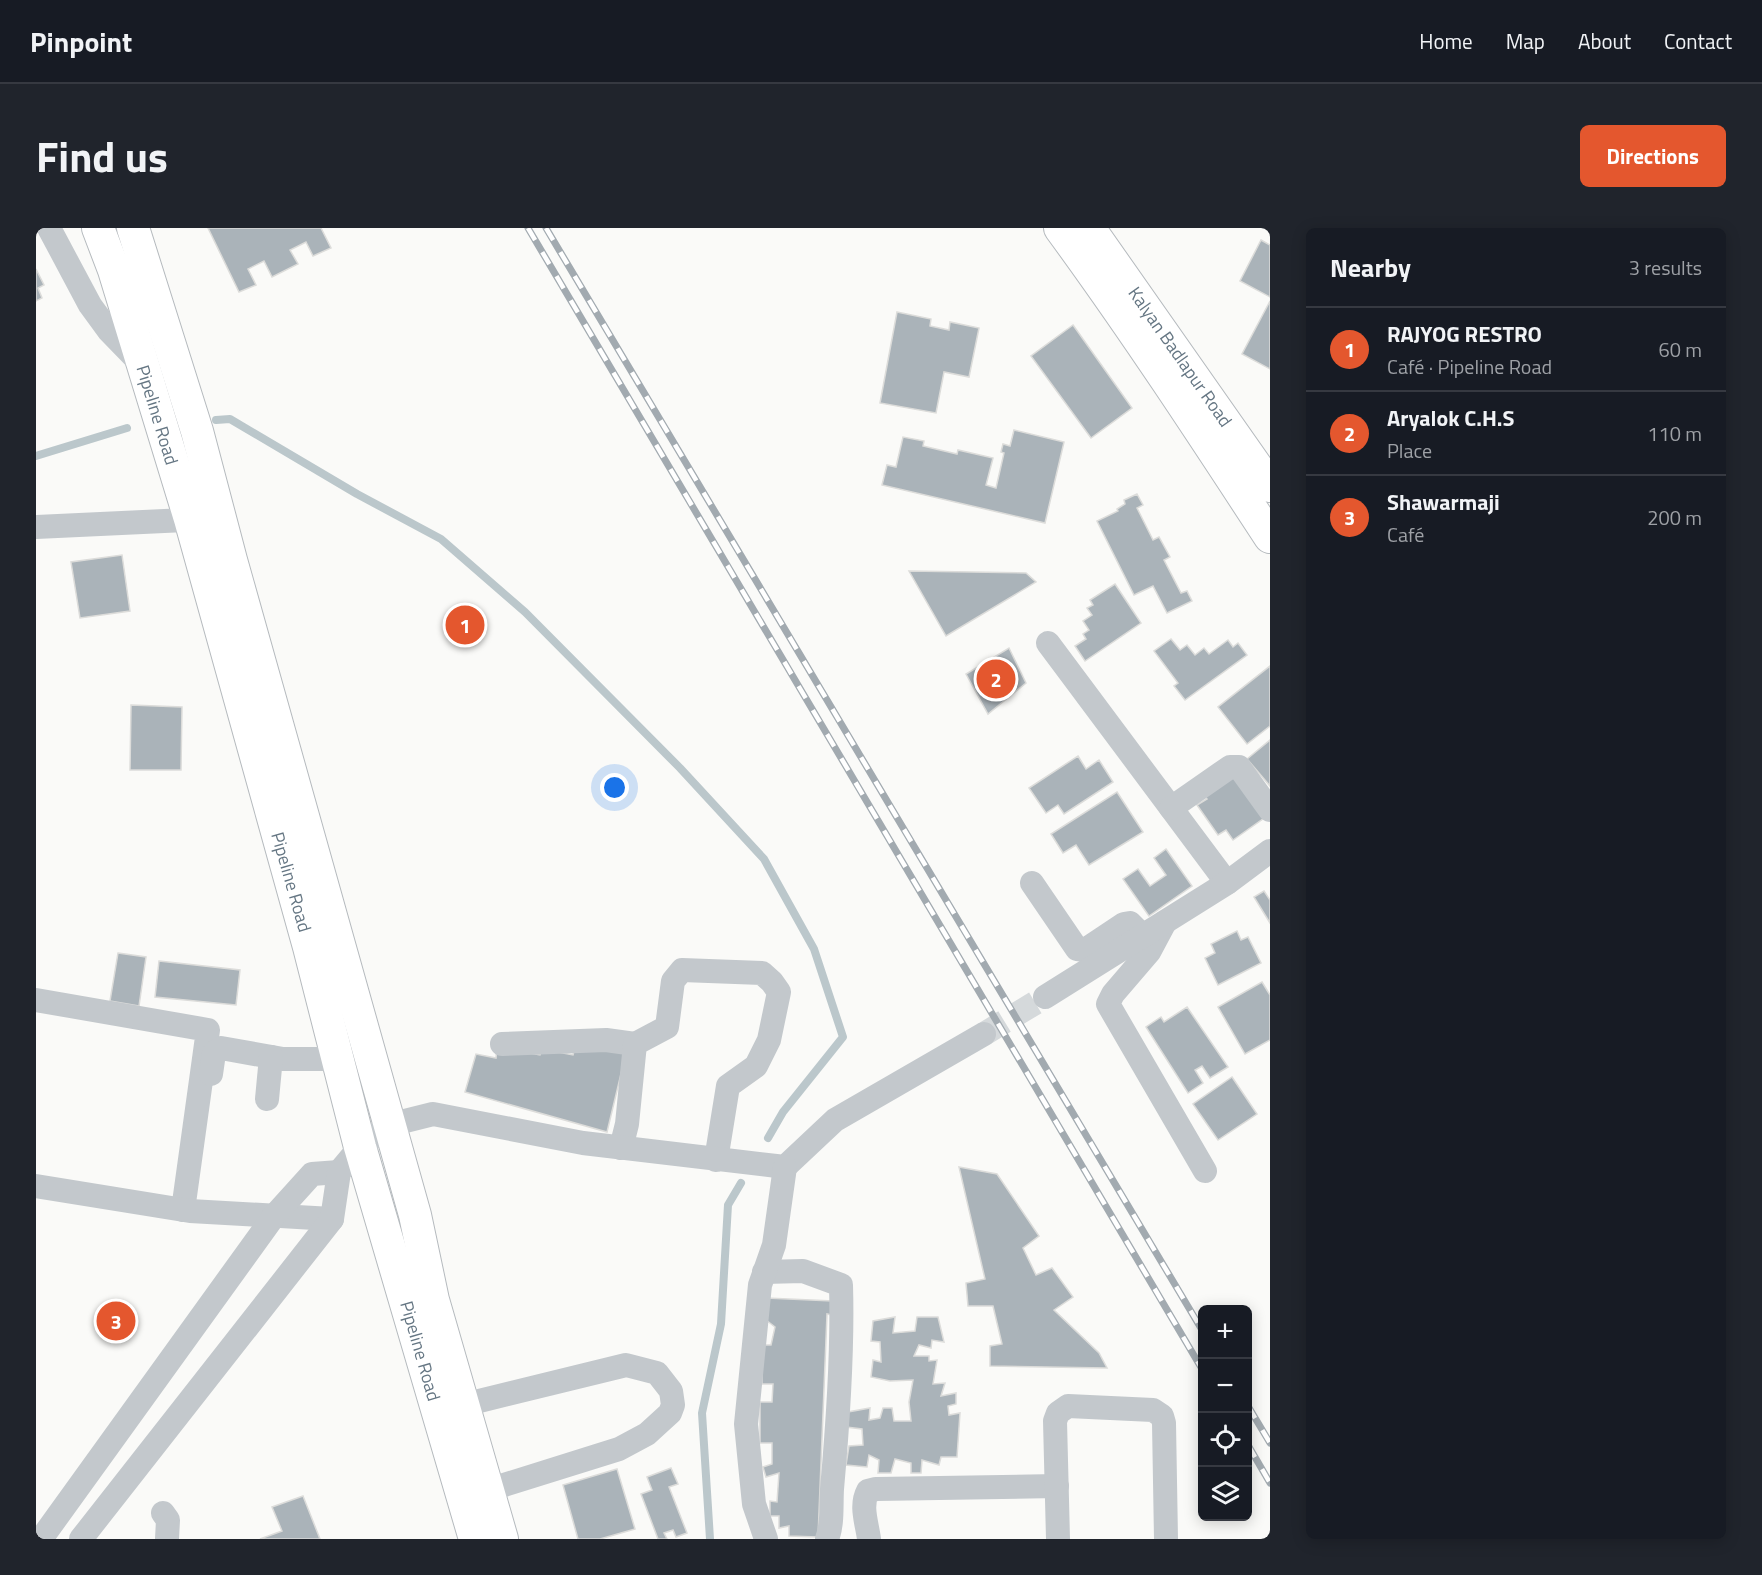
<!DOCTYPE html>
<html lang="en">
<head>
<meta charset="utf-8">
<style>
  body { margin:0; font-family:"Titillium Web",sans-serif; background:#20242c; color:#f1f3f6 }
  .controls { position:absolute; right:18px; bottom:18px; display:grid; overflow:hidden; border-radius:9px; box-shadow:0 3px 15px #0003 }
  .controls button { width:54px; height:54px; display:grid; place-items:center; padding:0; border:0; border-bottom:2px solid #363941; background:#171b24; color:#f1f3f6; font:30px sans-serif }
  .you { position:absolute; left:579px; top:560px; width:21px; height:21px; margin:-15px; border:4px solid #fff; border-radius:50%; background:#1a73e8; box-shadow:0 0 0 9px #1a73e833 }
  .badge { display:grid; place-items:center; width:39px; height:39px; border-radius:50%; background:#e4572e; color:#fff; font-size:20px; font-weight:700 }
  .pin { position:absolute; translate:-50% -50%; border:3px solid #fff; box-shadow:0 2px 6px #0006 }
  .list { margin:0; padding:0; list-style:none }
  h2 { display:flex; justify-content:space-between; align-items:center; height:78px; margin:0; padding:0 24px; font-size:26px }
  h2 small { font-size:20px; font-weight:400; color:#9ea1a6 }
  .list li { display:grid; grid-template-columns:39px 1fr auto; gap:18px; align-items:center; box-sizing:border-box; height:84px; padding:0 24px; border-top:2px solid #363941 }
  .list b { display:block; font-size:22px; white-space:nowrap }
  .list p { margin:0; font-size:20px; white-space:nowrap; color:#9ea1a6 }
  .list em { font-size:20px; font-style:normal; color:#9ea1a6 }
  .icon { flex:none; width:33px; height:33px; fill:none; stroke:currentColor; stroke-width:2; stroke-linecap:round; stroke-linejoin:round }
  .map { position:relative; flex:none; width:1234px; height:1311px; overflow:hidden; border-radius:9px }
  header { display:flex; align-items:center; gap:36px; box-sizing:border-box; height:84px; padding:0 30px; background:#171b24; border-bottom:2px solid #363941 }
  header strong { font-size:28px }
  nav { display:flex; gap:33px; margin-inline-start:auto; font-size:21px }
  .intro { display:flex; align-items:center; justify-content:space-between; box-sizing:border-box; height:144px; padding:0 36px }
  h1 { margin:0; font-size:42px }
  .button { padding:15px 27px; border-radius:9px; background:#e4572e; color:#fff; font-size:21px; font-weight:700 }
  main { display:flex; gap:36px; padding:0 36px }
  aside { flex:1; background:#171b24; border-radius:9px; box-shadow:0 3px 15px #0003 }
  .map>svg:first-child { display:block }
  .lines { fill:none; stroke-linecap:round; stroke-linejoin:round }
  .stream { stroke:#bbc7cb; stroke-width:8 }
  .building { fill:#aab3b9; stroke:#dcdcda; stroke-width:1.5 }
  .minor-tunnel { stroke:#d5d9db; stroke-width:24; stroke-dasharray:24 12; stroke-linecap:butt }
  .major-casing { stroke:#b5babe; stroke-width:34 }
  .minor { stroke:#c3c8cc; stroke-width:24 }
  .major { stroke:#fff; stroke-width:32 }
  .rail-casing { stroke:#a2aab0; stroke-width:7 }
  .rail { stroke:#fff; stroke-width:4.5; stroke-dasharray:14; stroke-linecap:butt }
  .labels { text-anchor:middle; stroke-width:6; stroke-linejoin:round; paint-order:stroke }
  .street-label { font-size:18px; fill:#657683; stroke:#fff }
</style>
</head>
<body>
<header>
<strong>Pinpoint</strong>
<nav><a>Home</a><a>Map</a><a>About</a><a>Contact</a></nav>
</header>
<div class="intro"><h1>Find us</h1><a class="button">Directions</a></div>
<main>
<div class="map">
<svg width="1234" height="1311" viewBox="0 0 1234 1311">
  <rect width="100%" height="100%" fill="#fafaf8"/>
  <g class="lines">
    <g class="stream">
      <polyline points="180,192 194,191 321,266 405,311 489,384 644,540 728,631 778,721 807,809 747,884 732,910"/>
      <polyline points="0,228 91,200"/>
      <polyline points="674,1311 666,1185 685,1096 692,977 705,955"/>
    </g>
  </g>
  <g class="building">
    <polygon points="172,0 285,0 295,20 277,28 270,14 254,22 262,36 236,49 228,33 212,41 220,57 203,64"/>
    <polygon points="1225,12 1234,17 1234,69 1204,53"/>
    <polygon points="0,41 8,57 2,60 6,70 0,73"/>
    <polygon points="1234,73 1234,141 1206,126"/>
    <polygon points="861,84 895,91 894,98 913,102 914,94 943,100 933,149 908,144 900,185 844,175"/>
    <polygon points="1037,97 1096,180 1055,210 995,128"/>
    <polygon points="978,202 1028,214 1009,295 846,257 851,237 860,239 867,209 888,213 887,218 921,226 922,222 957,230 950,257 960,260 968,225 965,224 967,216 974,218"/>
    <polygon points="1101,266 1107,277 1101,280 1117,312 1123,309 1134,329 1128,332 1145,365 1151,363 1156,373 1131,385 1117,358 1098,367 1061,293 1082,283 1081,281 1089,276 1088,272"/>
    <polygon points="86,327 94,383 44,390 35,334"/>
    <polygon points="873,343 990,345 1000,354 910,408"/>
    <polygon points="1079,356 1105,395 1049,433 1039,418 1050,411 1047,406 1053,402 1047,393 1056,387 1051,380 1057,377 1054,372"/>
    <polygon points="1135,411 1144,422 1151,417 1159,427 1168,420 1173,426 1192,412 1197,419 1202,415 1211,427 1149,472 1138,458 1142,455 1118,423"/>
    <polygon points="973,420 990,455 952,486 930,446"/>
    <polygon points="1234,438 1234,498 1211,516 1182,479"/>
    <polygon points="95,477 146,479 145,542 94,542"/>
    <polygon points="1234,512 1234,558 1211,531"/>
    <polygon points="1042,528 1050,541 1063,532 1077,554 1028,586 1022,577 1010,585 993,560"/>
    <polygon points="1199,542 1231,588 1197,612 1190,602 1182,607 1161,577 1171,571 1167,565"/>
    <polygon points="1081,564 1107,604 1053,637 1040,617 1027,625 1015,606"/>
    <polygon points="1130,621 1156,658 1113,688 1087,651 1102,641 1114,658 1130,647 1118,630"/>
    <polygon points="1228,663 1234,672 1234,695 1218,669"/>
    <polygon points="1201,703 1205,712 1212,709 1225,735 1182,757 1169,730 1179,725 1175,716"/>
    <polygon points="82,725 110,729 103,778 74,773"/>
    <polygon points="123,733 204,742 200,777 119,769"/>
    <polygon points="1226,754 1234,767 1234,812 1209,826 1182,779"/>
    <polygon points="1151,779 1192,839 1174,850 1166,838 1159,842 1167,855 1152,865 1110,799 1125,789 1128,794"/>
    <polygon points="461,819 504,827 506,821 537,827 539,819 591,821 571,904 429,864 440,826 460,830"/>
    <polygon points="1196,849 1221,886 1182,912 1157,876"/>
    <polygon points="923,939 961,946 1003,1008 987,1020 1000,1047 1016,1040 1037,1069 1018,1082 1063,1125 1071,1140 954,1138 954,1118 966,1116 957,1078 932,1078 930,1055 949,1051"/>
    <polygon points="730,1070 797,1073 796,1087 791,1086 782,1309 753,1308 753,1298 743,1300 743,1288 734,1288 734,1273 741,1274 743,1245 730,1249 727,1239 736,1236 736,1215 724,1215 724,1174 736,1174 737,1156 726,1156 726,1117 735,1117 739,1099 730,1092"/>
    <polygon points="859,1089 857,1105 879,1103 881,1089 902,1089 908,1114 896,1112 895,1120 883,1117 878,1128 893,1128 893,1133 901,1132 897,1156 909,1155 905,1168 920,1165 920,1176 912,1178 913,1187 924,1185 921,1229 905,1229 903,1237 886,1232 885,1245 875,1245 875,1235 859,1231 855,1245 842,1245 843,1232 833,1227 831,1239 810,1237 813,1218 827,1217 826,1201 810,1199 812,1184 834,1180 833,1192 844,1190 847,1180 856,1180 858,1193 875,1193 873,1174 877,1152 854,1153 835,1149 837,1132 845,1134 844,1114 835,1113 837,1093"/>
    <polygon points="635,1240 642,1256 633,1259 651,1305 640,1309 637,1302 628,1305 631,1311 622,1311 605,1266 616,1262 611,1249"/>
    <polygon points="581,1241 599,1301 564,1311 542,1311 527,1257"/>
    <polygon points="267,1268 284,1311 224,1311 246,1303 236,1279"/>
  </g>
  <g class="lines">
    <polyline class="minor-tunnel" points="948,806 1009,769"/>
    <g class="major-casing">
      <g id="major">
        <polyline points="62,0 78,42 154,291 273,719 324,919 439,1311"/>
        <polyline points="97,0 161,203 195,332 379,987 397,1072 466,1311"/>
        <path d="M 1024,0 C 1098,101 1166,205 1234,309"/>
        <polyline points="1053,0 1234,258"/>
      </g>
    </g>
    <g class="minor">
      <polyline points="13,0 54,77 73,103 105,136"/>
      <polyline points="0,299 171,291"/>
      <polyline points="1012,415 1191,655"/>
      <polyline points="1135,580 1194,539 1203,539 1234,582"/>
      <polyline points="996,655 1041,721 1049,722 1088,696 1094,695 1107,708"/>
      <polyline points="1129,694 1113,724 1077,766 1072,776 1169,943"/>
      <polyline points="1009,769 1191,655 1234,623"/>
      <polyline points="0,772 172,802 147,982"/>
      <polyline points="466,816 570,812 599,816"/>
      <polyline points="175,846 178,825 185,820 247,831 302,831"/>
      <polyline points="231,871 235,829"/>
      <polyline points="585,920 591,896 599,816 631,799 637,753 646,742 726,745 736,754 743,764 733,812 720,838 692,858 680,932"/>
      <polyline points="0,958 154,983 296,991"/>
      <path d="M 728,1044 L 767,1043 L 805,1057 C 807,1123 802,1194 796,1261 C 795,1278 797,1296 791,1311"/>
      <polyline points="427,1177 590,1137 621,1145 635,1163 637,1177 634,1185 611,1206 583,1221 452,1262"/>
      <polyline points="127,1285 132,1292 131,1311"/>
      <polyline points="5,1311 238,988 276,946 303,944"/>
      <polyline points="45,1311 296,991 303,944 324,919 353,897 397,886 547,915 749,939 799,892 948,806"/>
      <polyline points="730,1311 718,1276 710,1196 724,1057 738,1017 749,939"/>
      <path d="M 833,1311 C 831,1295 824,1278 832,1263 L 840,1261 L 1021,1258"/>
      <polyline points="1022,1311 1019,1193 1022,1185 1032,1178 1117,1182 1126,1188 1128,1195 1130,1311"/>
    </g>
    <use href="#major" class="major"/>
    <g class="rail-casing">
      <g id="rail">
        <polyline points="492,0 1166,1141"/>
        <polyline points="510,0 1166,1102"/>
        <polyline points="1212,1178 1234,1215"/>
        <polyline points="1212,1217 1234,1255"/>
      </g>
    </g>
    <use href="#rail" class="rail"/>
  </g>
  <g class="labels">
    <g class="street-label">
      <text transform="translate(1144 129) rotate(55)" y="6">Kalyan Badlapur Road</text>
      <text transform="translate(121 187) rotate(73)" y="6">Pipeline Road</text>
      <text transform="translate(255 654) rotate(74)" y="6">Pipeline Road</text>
      <text transform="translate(384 1123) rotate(74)" y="6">Pipeline Road</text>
    </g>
  </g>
</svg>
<div class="controls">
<button>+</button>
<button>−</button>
<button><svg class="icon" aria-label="locate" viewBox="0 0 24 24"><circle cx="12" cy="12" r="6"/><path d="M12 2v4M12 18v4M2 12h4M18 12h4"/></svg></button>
<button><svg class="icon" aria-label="layers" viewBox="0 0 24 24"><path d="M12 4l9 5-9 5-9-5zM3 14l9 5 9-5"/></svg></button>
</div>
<div class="you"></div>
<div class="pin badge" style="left:429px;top:397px">1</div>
<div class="pin badge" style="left:960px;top:451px">2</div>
<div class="pin badge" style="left:80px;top:1093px">3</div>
</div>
<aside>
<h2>Nearby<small>3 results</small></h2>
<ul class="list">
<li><span class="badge">1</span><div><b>RAJYOG RESTRO</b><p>Café · Pipeline Road</p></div><em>60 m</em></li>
<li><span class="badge">2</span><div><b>Aryalok C.H.S</b><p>Place</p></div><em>110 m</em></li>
<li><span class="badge">3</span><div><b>Shawarmaji</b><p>Café</p></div><em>200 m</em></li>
</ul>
</aside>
</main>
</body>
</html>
